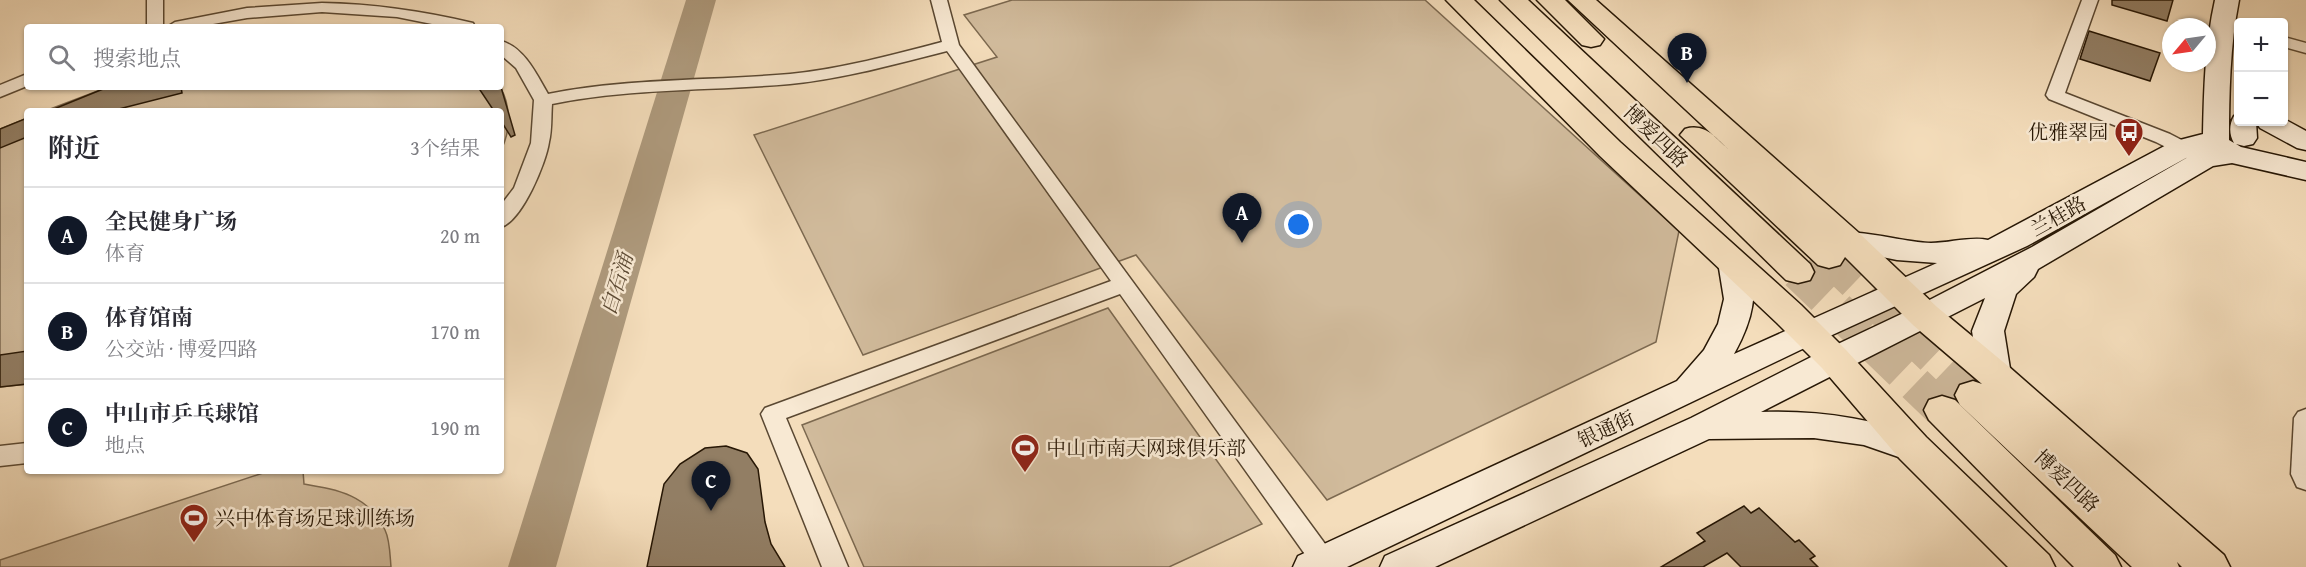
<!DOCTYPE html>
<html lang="zh">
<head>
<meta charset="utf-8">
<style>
  body { margin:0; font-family:"Gentium Book Plus","Noto Serif SC",serif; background:#f7f7f7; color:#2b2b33 }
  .controls { position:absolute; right:18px; top:18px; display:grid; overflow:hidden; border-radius:6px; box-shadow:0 2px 4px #0004 }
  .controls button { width:54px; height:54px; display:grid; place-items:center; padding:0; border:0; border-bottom:2px solid #e1e1e2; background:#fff; color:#2b2b33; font:30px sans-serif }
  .compass { position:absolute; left:2162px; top:18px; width:54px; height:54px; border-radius:50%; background:#fff; box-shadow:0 2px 4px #0004; rotate:241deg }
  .you { position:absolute; left:1299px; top:225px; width:21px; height:21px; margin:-15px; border:4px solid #fff; border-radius:50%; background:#1a73e8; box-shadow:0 0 0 9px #1a73e833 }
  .badge { display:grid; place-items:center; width:39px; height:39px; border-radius:50%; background:#111827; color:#fff; font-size:20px; font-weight:700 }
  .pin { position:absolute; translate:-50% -50px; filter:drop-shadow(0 2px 3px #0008) }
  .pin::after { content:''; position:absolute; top:32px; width:21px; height:18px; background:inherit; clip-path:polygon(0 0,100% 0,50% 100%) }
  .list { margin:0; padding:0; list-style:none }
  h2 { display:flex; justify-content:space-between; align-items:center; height:78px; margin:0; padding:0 24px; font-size:26px }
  h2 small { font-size:20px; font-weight:400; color:#7c7c81 }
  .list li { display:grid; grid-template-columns:39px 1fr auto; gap:18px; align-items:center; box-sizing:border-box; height:96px; padding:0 24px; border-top:2px solid #e1e1e2 }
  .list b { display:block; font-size:22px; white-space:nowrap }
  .list p { margin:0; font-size:20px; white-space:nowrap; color:#7c7c81 }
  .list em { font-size:20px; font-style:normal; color:#7c7c81 }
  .icon { flex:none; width:33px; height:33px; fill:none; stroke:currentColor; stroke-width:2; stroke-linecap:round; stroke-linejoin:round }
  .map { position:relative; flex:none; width:2306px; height:567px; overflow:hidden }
  .search { position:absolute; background:#fff; box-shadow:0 2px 4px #0004; left:24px; top:24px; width:480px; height:66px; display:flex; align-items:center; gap:15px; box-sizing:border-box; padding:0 21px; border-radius:6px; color:#7c7c81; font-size:22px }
  .panel { position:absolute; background:#fff; box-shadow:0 2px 4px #0004; left:24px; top:108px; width:480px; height:366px; border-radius:6px }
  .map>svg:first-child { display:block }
  .green { fill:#d1bb9c; stroke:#7c6950; stroke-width:1.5 }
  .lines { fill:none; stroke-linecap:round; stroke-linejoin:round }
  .river { fill:#ae9a7d; fill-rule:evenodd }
  .building { fill:#927e64; stroke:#271705; stroke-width:1.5 }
  .highway-tunnel { stroke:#cbb597; stroke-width:36; stroke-dasharray:36 18; stroke-linecap:butt }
  .street-casing { stroke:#5a4832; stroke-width:3 }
  .secondary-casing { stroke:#271705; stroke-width:3 }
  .highway-casing { stroke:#271705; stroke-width:3 }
  .street { fill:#f8e9d3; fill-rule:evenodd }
  .secondary { fill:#f8e9d3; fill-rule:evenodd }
  .highway { fill:#f4ddbb; fill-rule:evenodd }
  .labels { text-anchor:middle; stroke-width:5; stroke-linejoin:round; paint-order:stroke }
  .poi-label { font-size:20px; fill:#271705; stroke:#f8e9d3; text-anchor:start }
  .street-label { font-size:20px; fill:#271705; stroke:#f8e9d3 }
  .water-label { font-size:21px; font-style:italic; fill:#5d4b35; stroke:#f8e9d3 }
</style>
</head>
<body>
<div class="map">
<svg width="2306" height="567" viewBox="0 0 2306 567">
  <rect width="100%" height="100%" fill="#f4ddbb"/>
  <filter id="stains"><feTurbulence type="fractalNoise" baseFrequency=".00333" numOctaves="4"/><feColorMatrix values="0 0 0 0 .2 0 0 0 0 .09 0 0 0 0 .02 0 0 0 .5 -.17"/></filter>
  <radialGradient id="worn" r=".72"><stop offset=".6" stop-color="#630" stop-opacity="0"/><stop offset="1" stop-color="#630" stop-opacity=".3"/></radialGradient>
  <g class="green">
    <polygon points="1012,0 1425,0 1679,231 1656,342 1327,500 1136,255 863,355 754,135 997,57 964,15"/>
    <path d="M 108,87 L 500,87 C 511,105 511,131 501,150 L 501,111 L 45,111 Z"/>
    <polygon points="27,118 27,384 0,387 0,129"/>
    <polygon points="1108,308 1262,524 1169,567 864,567 802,425"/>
    <path d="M 269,471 L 303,471 L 304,484 C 339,490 368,495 385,530 C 390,540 390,556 391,567 L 0,567 L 0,560 Z"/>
  </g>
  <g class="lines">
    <polygon class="river" points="686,0 716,0 556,567 508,567"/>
  </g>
  <g class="building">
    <polygon points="2112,0 2173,0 2167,21 2112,5"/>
    <polygon points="2089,31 2160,53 2150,81 2080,59"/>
    <polygon points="108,87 181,87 182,93 111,111 49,111"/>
    <polygon points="478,87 501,87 515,135 511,137 501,121 501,111 494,111"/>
    <polygon points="27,118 27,137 0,148 0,129"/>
    <polygon points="27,351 27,384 0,387 0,355"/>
    <polygon points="726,446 747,453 758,469 765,522 771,544 785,567 647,567 664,484 680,464 705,448"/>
    <polygon points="1744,506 1751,513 1759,508 1795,542 1799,540 1815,556 1810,559 1818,567 1741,567 1727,553 1703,567 1661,567 1705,541 1697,533"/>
  </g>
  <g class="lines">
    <g class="highway-tunnel">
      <polyline points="1829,257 1973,395"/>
      <polyline points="1798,272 1942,410"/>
    </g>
    <g class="street-casing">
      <g id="street">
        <rect x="147" y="0" width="16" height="27"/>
        <path d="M 931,0 L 947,0 L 959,45 L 1342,567 L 1314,567 L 1120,294 L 786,418 L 848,567 L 822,567 L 761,414 L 765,408 L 1111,281 L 947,51 C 895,64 843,79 790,84 C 710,91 631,88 552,104 C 551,116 552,130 549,142 C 546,163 522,221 501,227 L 501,205 L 514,188 L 531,143 L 534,100 L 516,68 L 501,55 L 501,41 C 524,47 537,75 548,94 C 628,78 709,81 790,74 C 841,69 892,55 942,42 Z"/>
        <polygon points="2082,0 2098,0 2065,93 2170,134 2203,151 2205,155 2203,159 2189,159 2156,142 2049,99 2046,95"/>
        <path d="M 322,3 C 374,4 423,11 473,23 L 475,27 L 447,27 L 397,17 L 322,12 L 247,18 L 196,27 L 167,27 L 175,22 L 247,8 Z"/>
        <polygon points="2284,37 2306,43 2306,53 2284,47"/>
        <polygon points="27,74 27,86 0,97 0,85"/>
        <polygon points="2306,409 2306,490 2297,487 2291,474 2294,418 2298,412"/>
        <polygon points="27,443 27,463 0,466 0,446"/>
      </g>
    </g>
    <g class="secondary-casing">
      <path id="secondary" d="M 2215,0 L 2239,0 C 2230,46 2229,93 2229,140 L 2234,143 C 2229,135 2229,124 2234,116 L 2238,115 L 2238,122 L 2284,122 L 2284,119 L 2306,131 L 2306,150 L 2297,148 L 2260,128 L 2256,122 L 2257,138 L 2253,144 L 2244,146 L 2236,144 L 2241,147 L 2306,162 L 2306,180 L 2232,163 L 2213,166 L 2038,269 L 2034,277 L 2016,294 L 2004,331 L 2011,375 L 2006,384 L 1995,387 L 1984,384 L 1979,375 L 1972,331 L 1985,298 L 1761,412 C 1819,410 1871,418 1925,438 L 1930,448 L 1925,458 L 1913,462 L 1864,445 L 1814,438 L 1709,439 L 1435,567 L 1380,567 L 1385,556 L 1691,418 L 1823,351 L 1914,308 L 2032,247 L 2195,153 L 2027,246 L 1819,341 L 1347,567 L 1293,567 L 1298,556 L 1677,381 L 1704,350 L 1718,324 L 1724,299 L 1718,262 L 1723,255 L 1733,252 L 1743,255 C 1763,288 1751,323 1734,354 L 1937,263 L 1897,260 L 1838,248 L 1834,241 L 1838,234 C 1858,228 1906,243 1931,243 C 1950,243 1971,236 1988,240 L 2172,142 L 2203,134 C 2204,88 2205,45 2215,0 Z"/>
    </g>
    <g class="highway-casing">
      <g id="highway">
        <polygon points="1446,0 1474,0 1620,142 1801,305 1846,350 1926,437 2049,555 2055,567 2008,567 1900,459 1822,368 1777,323 1600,156"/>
        <polygon points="1500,0 1528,0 1810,264 1814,272 1810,280 1798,283 1786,280"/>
        <polygon points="1537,0 1565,0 1604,39 1600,45 1591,47 1582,45"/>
        <path d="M 1568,0 L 1596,0 L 1859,233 L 1937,307 L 2008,366 L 2224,555 L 2230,567 L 2182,567 L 2177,562 L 2179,567 L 2132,567 L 1960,405 L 1955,395 L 1960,385 L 1973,381 L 1982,384 L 1913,325 L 1845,257 L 1840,265 L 1829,268 L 1818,265 L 1680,135 L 1685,129 C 1705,123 1715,137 1729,150 Z"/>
        <polygon points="1942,396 1955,400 2115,555 2121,567 2074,567 1929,420 1924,410 1929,400"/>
      </g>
    </g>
    <use href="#street" class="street"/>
    <use href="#secondary" class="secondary"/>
    <use href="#highway" class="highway"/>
  </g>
  <defs>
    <g id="bus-pin" transform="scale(1.5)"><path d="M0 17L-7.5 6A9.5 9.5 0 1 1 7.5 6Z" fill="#8f2418" stroke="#f8e9d3"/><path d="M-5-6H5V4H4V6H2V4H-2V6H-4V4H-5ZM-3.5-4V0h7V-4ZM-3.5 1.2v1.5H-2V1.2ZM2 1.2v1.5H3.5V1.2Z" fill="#fff"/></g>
    <g id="stadium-pin" transform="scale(1.5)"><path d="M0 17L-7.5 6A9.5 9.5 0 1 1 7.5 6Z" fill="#8f2418" stroke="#f8e9d3"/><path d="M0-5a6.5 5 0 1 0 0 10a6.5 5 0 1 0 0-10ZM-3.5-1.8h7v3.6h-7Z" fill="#fff"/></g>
  </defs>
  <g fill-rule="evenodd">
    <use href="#bus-pin" x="2129" y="132"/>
    <use href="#stadium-pin" x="1025" y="448"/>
    <use href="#stadium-pin" x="194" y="518"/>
  </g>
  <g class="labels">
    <g class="poi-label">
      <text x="2108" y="139" text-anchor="end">优雅翠园</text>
      <text x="1046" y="455">中山市南天网球俱乐部</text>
      <text x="215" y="525">兴中体育场足球训练场</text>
    </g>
    <g class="street-label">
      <text transform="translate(1656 136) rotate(44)" y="7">博爱四路</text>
      <text transform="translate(2058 216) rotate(-29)" y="7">兰桂路</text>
      <text transform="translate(1606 429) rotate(-25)" y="7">银通街</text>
      <text transform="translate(2067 481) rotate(43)" y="7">博爱四路</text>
    </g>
    <g class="water-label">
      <text transform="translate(617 284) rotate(-73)" y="7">白石涌</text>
    </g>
  </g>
  <rect width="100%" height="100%" filter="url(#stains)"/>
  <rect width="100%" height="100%" fill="url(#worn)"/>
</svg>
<div class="controls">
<button>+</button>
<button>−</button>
</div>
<svg class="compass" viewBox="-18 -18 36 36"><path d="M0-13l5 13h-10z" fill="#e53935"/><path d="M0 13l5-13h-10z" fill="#7c7c81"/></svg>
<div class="you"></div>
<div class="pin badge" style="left:1242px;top:243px">A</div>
<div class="pin badge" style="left:1687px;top:83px">B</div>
<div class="pin badge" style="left:711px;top:511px">C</div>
<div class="search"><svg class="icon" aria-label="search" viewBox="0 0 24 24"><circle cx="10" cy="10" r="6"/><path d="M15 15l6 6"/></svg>搜索地点</div>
<section class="panel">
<h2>附近<small>3个结果</small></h2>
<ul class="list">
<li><span class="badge">A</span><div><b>全民健身广场</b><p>体育</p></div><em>20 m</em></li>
<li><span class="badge">B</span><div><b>体育馆南</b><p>公交站 · 博爱四路</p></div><em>170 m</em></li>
<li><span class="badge">C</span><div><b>中山市乒乓球馆</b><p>地点</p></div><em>190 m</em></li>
</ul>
</section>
</div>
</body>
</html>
